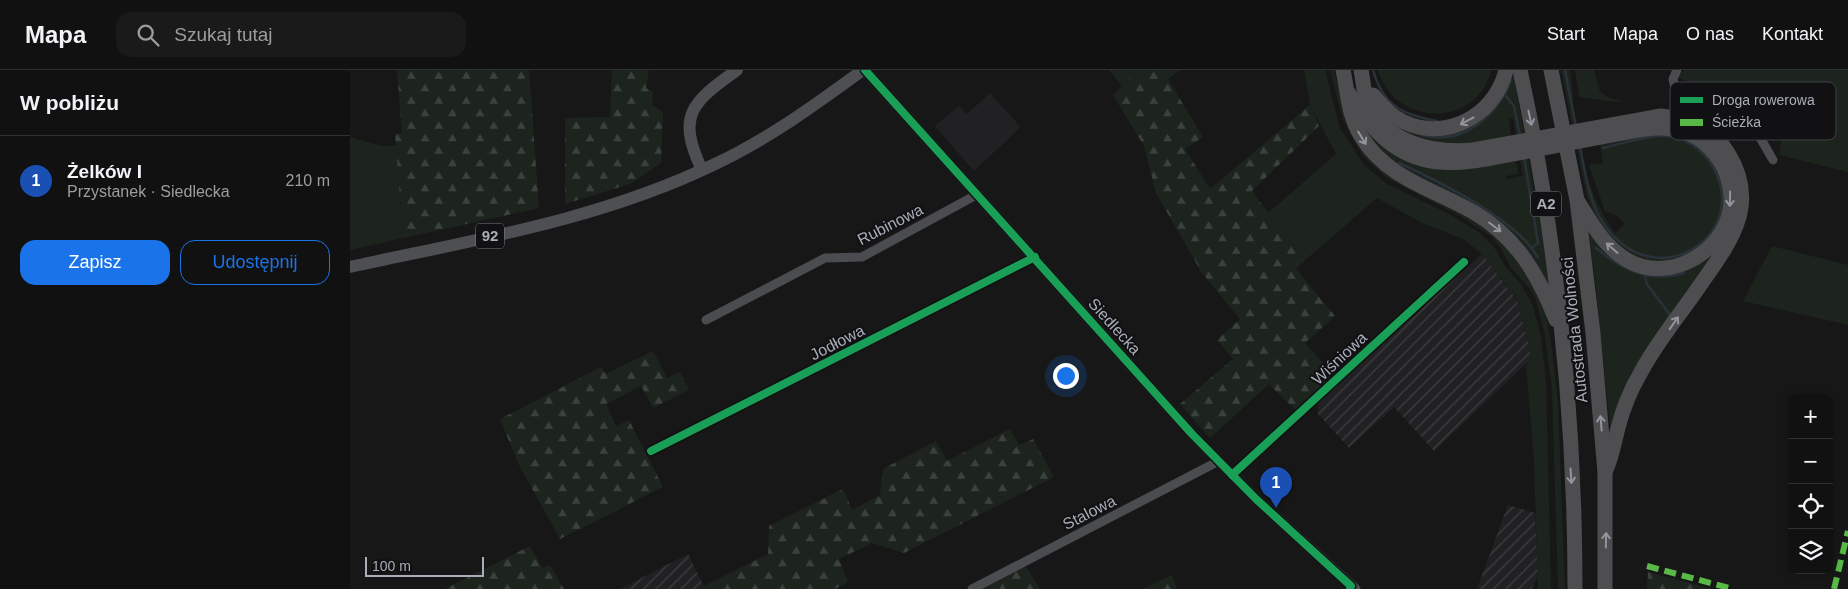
<!DOCTYPE html>
<html lang="pl">
<head>
<meta charset="utf-8">
<style>
  body { margin:0; font-family:Helvetica,sans-serif; background:#1a1a1a; color:#f1f3f6 }
  .controls { position:absolute; right:15px; bottom:15px; display:grid; overflow:hidden; border-radius:10px; box-shadow:0 2px 12px #0003 }
  .controls button { width:45px; height:45px; display:grid; place-items:center; padding:0; border:0; border-bottom:1px solid #303131; background:#111; color:#f1f3f6; font:25px sans-serif }
  .scale { position:absolute; left:15px; bottom:12px; width:119px; box-sizing:border-box; padding-left:5px; border:2px solid #a8adb8; border-top:0; font-size:14px; line-height:18px; white-space:nowrap; color:#a8adb8; -webkit-text-stroke:4px #111113; paint-order:stroke }
  .you { position:absolute; left:715px; top:305px; width:18px; height:18px; margin:-12px; border:4px solid #fff; border-radius:50%; background:#1a73e8; box-shadow:0 0 0 8px #1a73e833 }
  .badge { display:grid; place-items:center; width:32px; height:32px; border-radius:50%; background:#1a73e8; color:#fff; font-size:16px; font-weight:700 }
  .pin { position:absolute; translate:-50% -41px; filter:drop-shadow(0 1px 2px #0008) }
  .pin::after { content:''; position:absolute; top:26px; width:18px; height:15px; background:inherit; clip-path:polygon(0 0,100% 0,50% 100%) }
  .list { margin:0; padding:0; list-style:none }
  h2 { display:flex; justify-content:space-between; align-items:center; height:65px; margin:0; padding:0 20px; font-size:21px }
  h2 small { font-size:16px; font-weight:400; color:#9c9d9f }
  .list li { display:grid; grid-template-columns:32px 1fr auto; gap:15px; align-items:center; box-sizing:border-box; height:90px; padding:0 20px; border-top:1px solid #303131 }
  .list b { display:block; font-size:19px; white-space:nowrap }
  .list p { margin:0; font-size:16px; white-space:nowrap; color:#9c9d9f }
  .list em { font-size:16px; font-style:normal; color:#9c9d9f }
  .actions { display:flex; gap:10px; padding:15px 20px }
  .actions a { flex:1; padding:11px 0; border:1px solid #1a73e8; border-radius:15px; text-align:center; font-size:18px; color:#1a73e8 }
  .actions .main { background:#1a73e8; color:#fff }
  .icon { flex:none; width:28px; height:28px; fill:none; stroke:currentColor; stroke-width:2; stroke-linecap:round; stroke-linejoin:round }
  .map { position:relative; flex:none; width:1498px; height:519px; overflow:hidden }
  header { display:flex; align-items:center; gap:30px; box-sizing:border-box; height:70px; padding:0 25px; background:#111; border-bottom:1px solid #303131 }
  header strong { font-size:24px }
  nav { display:flex; gap:28px; margin-inline-start:auto; font-size:18px }
  .search { width:350px; height:45px; background:#1a1a1a; display:flex; align-items:center; gap:12px; box-sizing:border-box; padding:0 18px; border-radius:15px; color:#9c9d9f; font-size:19px }
  main { display:flex }
  aside { flex:1; background:#111 }
  .map>svg:first-child { display:block }
  .built { fill:#212123 }
  .industrial { fill:url(#industrial-furrows) }
  .grass { fill:#1d241e }
  .forest { fill:url(#forest-firs) }
  .lines { fill:none; stroke-linecap:round; stroke-linejoin:round }
  .stream { stroke:#2a3239; stroke-width:2.5 }
  .street { stroke:#4b4c50; stroke-width:9 }
  .secondary { stroke:#4a4a4e; stroke-width:11 }
  .primary { stroke:#4d4f52; stroke-width:12 }
  .highway { stroke:#4e4e51; stroke-width:15 }
  .quiet { stroke:#58b947; stroke-width:6; stroke-dasharray:12 6; stroke-linecap:butt }
  .cycleway-casing { stroke:#111113; stroke-width:11 }
  .cycleway { stroke:#1a9f57; stroke-width:8 }
  .oneway { stroke:#92959e }
  .labels { text-anchor:middle; stroke-width:4; stroke-linejoin:round; paint-order:stroke }
  .shield { fill:#111113; stroke:#7b7e86; stroke-width:1 }
  .shield-label { font-size:15px; font-weight:bold; fill:#a8adb8 }
  .street-label { font-size:16px; fill:#a8adb8; stroke:#111113 }
  .key { fill:#111113; stroke:#3e4045; stroke-width:1 }
  .key-label { font-size:14px; fill:#a8adb8 }
</style>
</head>
<body>
<header>
<strong>Mapa</strong>
<div class="search"><svg class="icon" aria-label="search" viewBox="0 0 24 24"><circle cx="10" cy="10" r="6"/><path d="M15 15l6 6"/></svg>Szukaj tutaj</div>
<nav><a>Start</a><a>Mapa</a><a>O nas</a><a>Kontakt</a></nav>
</header>
<main>
<aside>
<h2>W pobliżu<small></small></h2>
<ul class="list">
<li><span class="badge" style="background:#1a4fb4">1</span><div><b>Żelków I</b><p>Przystanek · Siedlecka</p></div><em>210 m</em></li>
</ul>
<div class="actions"><a class="main">Zapisz</a><a>Udostępnij</a></div>
</aside>
<div class="map">
<svg width="1498" height="519" viewBox="0 0 1498 519">
  <defs>
    <pattern id="industrial-furrows" width="10" height="10" patternUnits="userSpaceOnUse" patternTransform="scale(1.25)"><rect width="10" height="10" fill="#212123"/><path d="M-1 1l2-2M0 10L10 0M9 11l2-2" fill="none" stroke="#3e3f41"/></pattern>
    <pattern id="forest-firs" width="22" height="20" patternUnits="userSpaceOnUse" patternTransform="scale(1.25)"><rect width="22" height="20" fill="#1d241e"/><path d="M5 1l3.5 6h-7zM16 11l3.5 6h-7z" fill="#3b413d"/></pattern>
  </defs>
  <rect width="100%" height="100%" fill="#171717"/>
  <polygon class="built" points="640,23 669,55 669,59 624,101 585,56 609,36 617,44"/>
  <g class="industrial">
    <polygon points="1132,184 1167,230 1182,288 1084,381 1044,337 999,378 968,344 968,332"/>
    <polygon points="1158,435 1185,443 1188,505 1182,519 1127,519"/>
    <polygon points="338,484 355,519 270,519"/>
  </g>
  <g class="grass">
    <polygon points="759,0 787,0 772,16"/>
    <polygon points="954,0 975,0 990,58 1014,95 1037,114 1101,145 1130,163 1144,177 1155,196 1171,214 1183,236 1191,266 1196,311 1201,519 1188,519 1184,390 1176,295 1182,288 1167,229 1132,184 1113,169 1072,153 1027,128 954,191 918,143 986,84 960,35"/>
    <polygon points="980,0 984,0 999,59 1153,171 1177,201 1194,236 1201,271 1208,332 1215,519 1208,519 1202,320 1195,266 1186,230 1180,219 1161,198 1150,177 1141,166 1108,145 1037,108 1012,85 993,50"/>
    <path d="M 1028,0 L 1141,0 C 1127,60 1043,56 1028,0 Z"/>
    <polygon points="1163,0 1195,183 1200,226 1183,190 1033,87 1007,46 1028,70 1165,89 1169,104 1156,106 1156,109 1173,106 1163,48 1159,49 1161,68 1105,76 1065,70 1041,53 1041,50 1115,57"/>
    <path d="M 1211,0 L 1220,0 C 1223,16 1222,31 1224,47 C 1227,86 1242,132 1265,163 L 1275,154 L 1267,146 L 1255,141 L 1239,95 L 1253,93 L 1250,73 C 1269,69 1306,59 1325,65 C 1365,77 1389,123 1366,162 C 1362,168 1349,182 1342,185 C 1338,187 1331,187 1327,188 C 1320,189 1311,193 1304,192 C 1300,192 1294,189 1290,188 C 1261,178 1248,154 1237,127 Z"/>
    <polygon points="1225,0 1244,0 1250,22 1262,29 1273,30 1266,32 1229,27"/>
    <polygon points="1335,0 1498,0 1498,102 1429,85 1434,51 1400,44 1385,32 1327,7"/>
    <polygon points="0,67 32,76 46,75 53,168 0,180"/>
    <polygon points="1237,152 1247,169 1313,202 1384,153 1261,367 1246,217"/>
    <polygon points="1422,176 1498,195 1498,255 1393,231"/>
  </g>
  <g class="forest">
    <polygon points="47,0 179,0 189,138 53,168 45,64 52,63"/>
    <polygon points="262,0 299,0 296,18 303,22 302,35 313,42 311,93 280,114 215,134 215,48 260,47"/>
    <polygon points="787,0 830,0 818,9 853,67 835,79 860,119 960,35 969,56 902,121 954,191 946,199 985,246 955,273 984,306 946,341 919,314 860,368 830,334 883,289 867,270 890,249 852,203 806,123 794,76 763,25"/>
    <polygon points="303,281 317,308 330,302 339,320 303,338 291,316 256,334 266,356 279,350 313,417 210,469 169,395 150,349 251,297 256,304"/>
    <polygon points="660,359 669,375 683,369 704,407 554,483 522,473 489,489 498,512 485,519 355,519 354,516 418,484 419,456 493,419 502,440 530,425 533,399 586,371 597,391"/>
    <polygon points="180,476 192,498 200,495 214,519 95,519"/>
    <polygon points="675,495 690,519 629,519"/>
    <polygon points="1298,502 1362,519 1297,519"/>
    <polygon points="822,505 827,519 792,519"/>
  </g>
  <g class="lines">
    <g class="stream">
      <path d="M 1023,0 C 1033,36 1053,45 1087,51"/>
      <polyline points="1215,0 1226,57"/>
      <polyline points="1155,25 1164,36 1170,67"/>
      <path d="M 1072,65 C 1113,76 1147,46 1161,10"/>
      <path d="M 1230,77 C 1235,101 1239,132 1253,153 C 1305,230 1402,165 1363,97 C 1355,83 1341,71 1325,67 C 1302,63 1275,73 1253,78"/>
      <polyline points="1174,87 1188,173 1181,178"/>
      <path d="M 1049,93 C 1088,111 1168,150 1188,188"/>
      <path d="M 1246,178 C 1272,200 1300,213 1334,203"/>
      <polyline points="1295,206 1297,214 1320,245"/>
    </g>
    <g class="street">
      <path d="M 1327,0 L 1323,9 C 1325,29 1347,25 1363,32 C 1373,36 1384,42 1393,49 C 1407,59 1414,75 1423,90"/>
      <polyline points="356,250 475,188 512,187 628,124"/>
      <polyline points="301,381 685,187"/>
      <polyline points="882,405 1114,192"/>
      <polyline points="622,519 869,391"/>
    </g>
    <polyline class="secondary" points="515,0 842,364 906,429 1005,519"/>
    <g class="primary">
      <path d="M 352,100 C 326,45 342,32 387,0"/>
      <path d="M 0,197 C 123,170 249,150 363,95 C 417,70 465,35 513,0"/>
    </g>
    <g class="highway">
      <path d="M 993,0 C 998,23 998,45 1011,66 C 1037,109 1084,119 1125,143 C 1167,168 1189,206 1206,250"/>
      <path d="M 1011,0 C 1013,9 1013,18 1016,27 C 1030,72 1083,84 1123,80 L 1311,46 C 1338,49 1363,59 1378,83 C 1409,133 1382,170 1353,211 C 1333,241 1308,270 1291,302 C 1281,319 1273,338 1268,358 C 1264,373 1262,388 1255,402"/>
      <path d="M 1170,0 C 1207,170 1225,345 1225,519"/>
      <polyline points="1201,0 1227,130 1243,263 1255,402 1255,519"/>
      <path d="M 998,22 C 1017,52 1036,79 1072,89 C 1105,98 1140,88 1173,82 C 1203,76 1232,71 1262,65 C 1282,61 1302,56 1322,59 C 1356,63 1380,95 1381,128 C 1382,178 1321,216 1277,190 C 1254,177 1241,152 1227,130"/>
      <path d="M 1023,25 C 1030,33 1036,41 1045,47 C 1088,75 1144,50 1156,0"/>
    </g>
    <g class="quiet">
      <polyline points="1297,496 1383,519"/>
      <polyline points="1484,519 1498,461"/>
    </g>
    <g class="cycleway-casing">
      <g id="cycleway">
        <polyline points="515,0 842,364 906,429 1001,516 1000,519"/>
        <polyline points="301,381 685,187"/>
        <polyline points="882,405 1114,192"/>
      </g>
    </g>
    <use href="#cycleway" class="cycleway"/>
  </g>
  <defs><path id="oneway-shaft" d="M-6 0H5M1.5-3L5.5 0L1.5 3" fill="none" stroke-width="1.6" stroke-linecap="round" stroke-linejoin="round" transform="scale(1.25)"/></defs>
  <g class="oneway">
    <use href="#oneway-shaft" transform="translate(1180 48) rotate(78)"/>
    <use href="#oneway-shaft" transform="translate(1117 51) rotate(152)"/>
    <use href="#oneway-shaft" transform="translate(1012 68) rotate(59)"/>
    <use href="#oneway-shaft" transform="translate(1380 129) rotate(91)"/>
    <use href="#oneway-shaft" transform="translate(1145 157) rotate(37)"/>
    <use href="#oneway-shaft" transform="translate(1262 178) rotate(-139)"/>
    <use href="#oneway-shaft" transform="translate(1324 253) rotate(-55)"/>
    <use href="#oneway-shaft" transform="translate(1251 353) rotate(-95)"/>
    <use href="#oneway-shaft" transform="translate(1221 406) rotate(86)"/>
    <use href="#oneway-shaft" transform="translate(1256 470) rotate(-89)"/>
  </g>
  <g class="labels">
    <g class="shield">
      <rect x="1181" y="121.5" width="30" height="25" rx="4"/>
      <rect x="126" y="153.5" width="28" height="25" rx="4"/>
    </g>
    <g class="shield-label">
      <text x="1196" y="139">A2</text>
      <text x="140" y="171">92</text>
    </g>
    <g class="street-label">
      <text transform="translate(540 154) rotate(-27)" y="6">Rubinowa</text>
      <text transform="translate(765 256) rotate(48)" y="6">Siedlecka</text>
      <text transform="translate(1224 260) rotate(-96)" y="6">Autostrada Wolności</text>
      <text transform="translate(487 272) rotate(-27)" y="6">Jodłowa</text>
      <text transform="translate(989 288) rotate(-43)" y="6">Wiśniowa</text>
      <text transform="translate(739 442) rotate(-27)" y="6">Stalowa</text>
    </g>
  </g>
  <rect x="1320" y="12" width="166" height="58" rx="8" class="key"/>
  <rect x="1330" y="27" width="23" height="6" fill="#1a9f57"/>
  <rect x="1330" y="49" width="23" height="7" fill="#58b947"/>
  <g class="key-label">
    <text x="1362" y="35">Droga rowerowa</text>
    <text x="1362" y="57">Ścieżka</text>
  </g>
</svg>
<div class="controls">
<button>+</button>
<button>−</button>
<button><svg class="icon" aria-label="locate" viewBox="0 0 24 24"><circle cx="12" cy="12" r="6"/><path d="M12 2v4M12 18v4M2 12h4M18 12h4"/></svg></button>
<button><svg class="icon" aria-label="layers" viewBox="0 0 24 24"><path d="M12 4l9 5-9 5-9-5zM3 14l9 5 9-5"/></svg></button>
</div>
<div class="scale">100 m</div>
<div class="you"></div>
<div class="pin badge" style="left:926px;top:438px;background:#1a4fb4">1</div>
</div>
</main>
</body>
</html>
